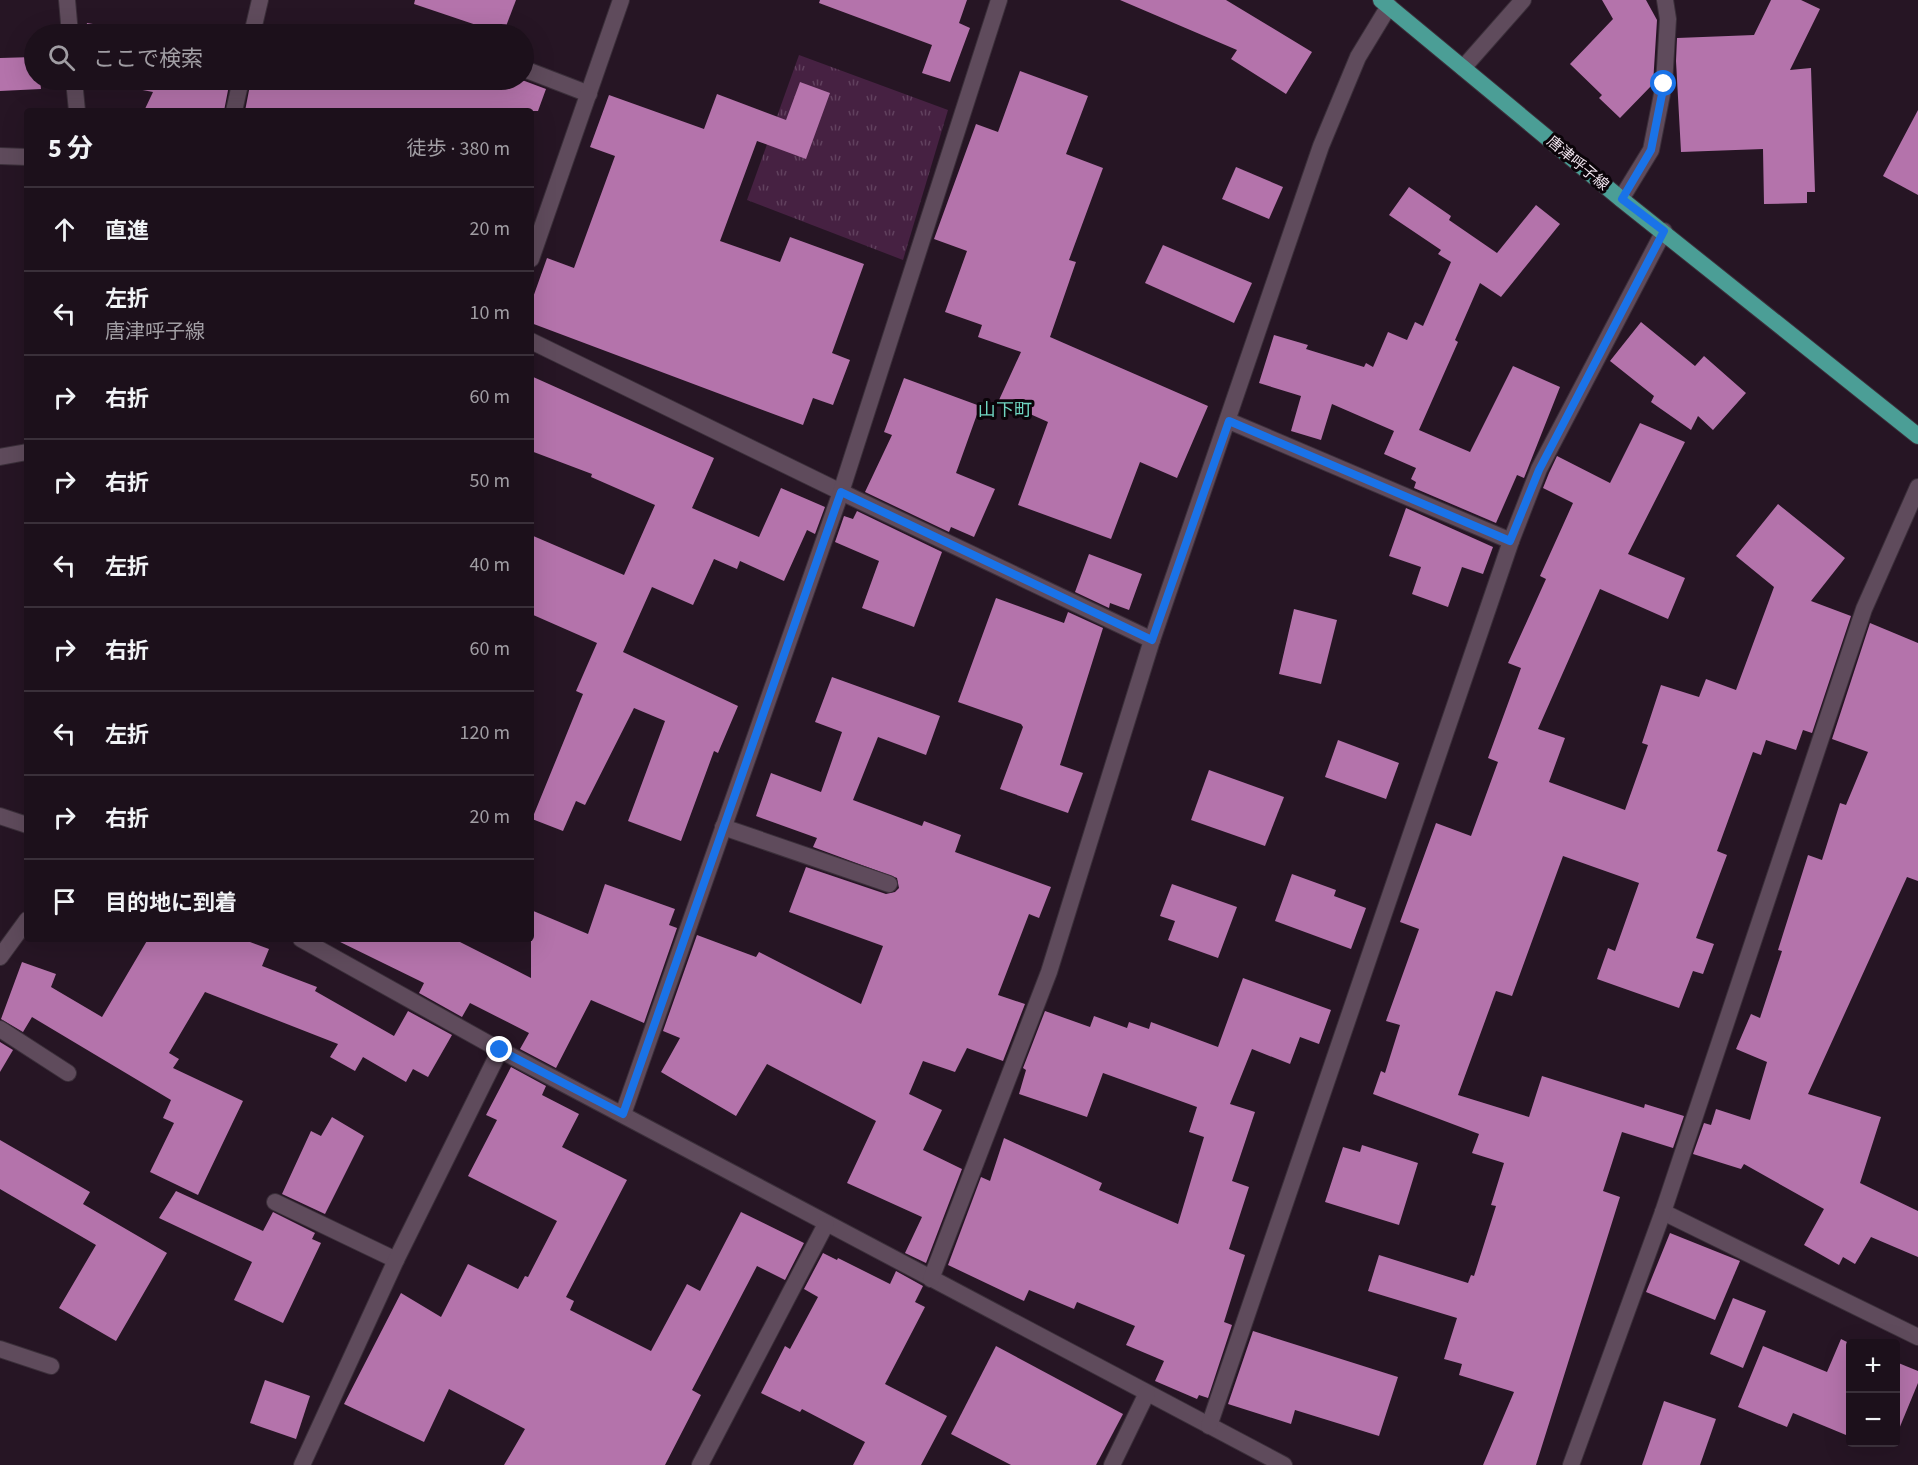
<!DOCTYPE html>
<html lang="ja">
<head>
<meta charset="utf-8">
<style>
  body { margin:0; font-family:"Source Sans 3","Noto Sans JP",sans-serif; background:#291e28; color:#f1f3f6 }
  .controls { position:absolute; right:18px; bottom:18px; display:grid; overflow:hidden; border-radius:6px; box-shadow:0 6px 24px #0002 }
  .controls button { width:54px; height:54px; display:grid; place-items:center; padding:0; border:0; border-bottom:2px solid #3a303a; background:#1c101b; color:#f1f3f6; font:30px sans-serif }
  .stop { position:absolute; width:18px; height:18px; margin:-14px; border:4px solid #1a73e8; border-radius:50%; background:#fff }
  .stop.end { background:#1a73e8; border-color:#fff; box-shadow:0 2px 6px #0008 }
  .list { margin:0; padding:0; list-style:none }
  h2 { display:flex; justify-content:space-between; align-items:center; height:78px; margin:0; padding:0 24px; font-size:26px }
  h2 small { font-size:20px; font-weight:400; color:#a09da3 }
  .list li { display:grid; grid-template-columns:39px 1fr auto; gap:18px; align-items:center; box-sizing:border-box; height:84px; padding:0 24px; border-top:2px solid #3a303a }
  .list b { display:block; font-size:22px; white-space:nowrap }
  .list p { margin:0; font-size:20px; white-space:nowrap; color:#a09da3 }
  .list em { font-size:20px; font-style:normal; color:#a09da3 }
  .icon { flex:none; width:33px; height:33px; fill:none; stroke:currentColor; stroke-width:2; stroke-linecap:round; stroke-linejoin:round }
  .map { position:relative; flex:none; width:1918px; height:1465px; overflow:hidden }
  .search { position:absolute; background:#1c101b; box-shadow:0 6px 24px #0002; left:24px; top:24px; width:510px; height:66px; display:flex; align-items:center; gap:15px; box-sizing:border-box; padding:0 21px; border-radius:33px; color:#a09da3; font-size:22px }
  .panel { position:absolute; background:#1c101b; box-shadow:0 6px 24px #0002; left:24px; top:108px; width:510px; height:834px; border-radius:6px }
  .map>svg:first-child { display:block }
  .park { fill:url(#park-tufts) }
  .building { fill:#b473ab }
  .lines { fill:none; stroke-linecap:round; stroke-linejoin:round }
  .service-casing { stroke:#3b2f3a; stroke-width:18 }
  .minor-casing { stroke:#3b2f3a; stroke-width:18 }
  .primary-casing { stroke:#3b2f3a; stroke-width:18 }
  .service { stroke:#5f4b5c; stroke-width:16 }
  .minor { stroke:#5f4b5c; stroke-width:16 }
  .primary { stroke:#4b9e96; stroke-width:16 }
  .route { stroke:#1a73e8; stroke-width:8 }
  .labels { text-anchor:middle; stroke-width:6; stroke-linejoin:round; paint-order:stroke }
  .street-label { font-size:15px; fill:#f0e4ee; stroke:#0b0409 }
  .quarter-label { font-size:18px; fill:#70d5c1; stroke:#0b0409 }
</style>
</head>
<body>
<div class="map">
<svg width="1918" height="1465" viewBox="0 0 1918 1465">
  <defs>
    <pattern id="park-tufts" width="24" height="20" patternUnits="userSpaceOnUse" patternTransform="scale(1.5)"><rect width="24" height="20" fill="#462142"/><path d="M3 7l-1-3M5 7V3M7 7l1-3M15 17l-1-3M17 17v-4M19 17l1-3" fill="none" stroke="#61415e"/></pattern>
  </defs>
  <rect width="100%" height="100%" fill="#261524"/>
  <polygon class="park" points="799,55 948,110 903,260 747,200"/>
  <g class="building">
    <polygon points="415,0 516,0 503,34 414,4"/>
    <polygon points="820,0 967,0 959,23 970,28 950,82 922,73 932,45 819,3"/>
    <polygon points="1120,0 1226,0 1312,52 1286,94 1231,59 1237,50"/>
    <polygon points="1602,0 1646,0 1657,20 1653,84 1620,118 1599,98 1602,95 1570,64 1613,19"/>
    <polygon points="1771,0 1801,0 1820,9 1790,70 1811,68 1815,192 1807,192 1807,203 1764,204 1763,149 1681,152 1676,61 1677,38 1754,35"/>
    <polygon points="87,23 152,34 85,34"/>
    <polygon points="34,57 34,80 40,80 41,89 0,91 0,58"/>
    <polygon points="1020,71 1088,96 1066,154 1103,168 1069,260 1076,262 1050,337 1208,406 1177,478 1140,462 1111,539 1018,505 1048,422 999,400 1021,352 978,337 982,325 945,312 967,251 934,239 976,124 998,132"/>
    <polygon points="90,80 230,80 224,111 144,111 153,92"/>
    <polygon points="251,80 377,80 406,90 410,80 522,80 546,89 538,111 245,111"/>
    <polygon points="800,82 830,93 806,159 757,141 720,241 780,262 790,237 864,264 832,353 850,360 833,405 813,398 803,425 531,323 531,303 547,258 574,268 615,156 590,147 609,95 704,129 717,94 786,120"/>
    <polygon points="1918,110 1918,195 1883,176"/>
    <polygon points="1236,167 1283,187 1269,219 1222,199"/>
    <polygon points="1409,187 1451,216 1449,220 1497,253 1536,205 1560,224 1501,297 1480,283 1455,340 1458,342 1419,430 1470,452 1513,366 1560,387 1524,478 1517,475 1496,523 1414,488 1416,482 1411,479 1416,468 1384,454 1394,431 1332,404 1321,440 1291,431 1301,396 1259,383 1274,335 1308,345 1306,349 1364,367 1366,363 1373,367 1388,332 1407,340 1415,322 1423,326 1451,262 1438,254 1441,250 1389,215"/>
    <polygon points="1163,245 1252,283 1234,323 1145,283"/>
    <polygon points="1641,322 1695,366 1704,356 1746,393 1713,430 1698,416 1691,430 1651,402 1654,396 1610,361"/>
    <polygon points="531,376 714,458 692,508 759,537 781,488 825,507 815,534 807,530 784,581 740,561 737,569 714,559 693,605 652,587 623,652 738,706 718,753 714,751 681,841 628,821 665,721 634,708 585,805 576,801 563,831 532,819 583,694 576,691 597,643 531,614 531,535 624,575 655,505 591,477 592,474 531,451"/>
    <polygon points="904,378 980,406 956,473 995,489 974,537 951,527 949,532 865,492 892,435 884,432"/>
    <polygon points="1640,423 1685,442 1628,554 1685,578 1668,619 1600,589 1538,729 1565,738 1549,782 1625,810 1648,745 1642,743 1661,685 1699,697 1706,679 1736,690 1774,587 1736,556 1778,504 1845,558 1811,601 1851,616 1812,733 1803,730 1796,750 1766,740 1761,755 1753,752 1717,851 1727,855 1696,938 1714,944 1703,974 1693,971 1679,1008 1597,979 1608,948 1615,951 1639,883 1563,856 1512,996 1496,991 1458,1095 1529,1117 1542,1076 1644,1108 1645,1104 1684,1116 1673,1148 1622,1132 1603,1191 1620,1197 1536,1465 1483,1465 1514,1392 1459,1375 1462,1364 1444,1359 1457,1318 1368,1291 1379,1255 1468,1283 1471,1275 1474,1276 1496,1206 1491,1205 1504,1163 1472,1153 1479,1134 1373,1094 1381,1071 1385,1073 1400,1025 1386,1021 1419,929 1400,922 1436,823 1471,836 1498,762 1488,758 1521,668 1508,663 1546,579 1540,576 1573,503 1543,488 1549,473 1557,456 1610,483"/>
    <polygon points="1406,508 1493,547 1483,574 1462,567 1448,607 1412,594 1421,567 1389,556"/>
    <polygon points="857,511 942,552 914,627 862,608 879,561 835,542 844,516 853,519"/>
    <polygon points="1089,554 1142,574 1129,610 1110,603 1109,608 1075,592"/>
    <polygon points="996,598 1064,623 1068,612 1103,628 1060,765 1083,773 1068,813 1000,789 1023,727 1021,724 958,702"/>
    <polygon points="1294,609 1337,620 1321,684 1279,674"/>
    <polygon points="1870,623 1918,643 1918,881 1907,877 1808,1094 1881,1117 1860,1183 1918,1211 1918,1257 1871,1237 1855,1264 1843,1257 1839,1265 1804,1245 1824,1209 1744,1164 1741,1169 1693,1154 1704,1123 1711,1125 1716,1109 1750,1120 1767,1062 1736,1049 1751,1014 1760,1018 1782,951 1778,950 1808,855 1822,860 1840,803 1846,805 1868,752 1832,739"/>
    <polygon points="832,677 940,716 926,755 878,737 853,800 922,826 924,821 961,835 955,852 1051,887 1039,918 1029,914 998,995 1025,1004 1003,1061 967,1048 955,1072 923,1061 909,1094 942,1110 923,1150 962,1169 926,1263 905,1253 922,1217 847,1183 876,1121 767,1064 736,1116 661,1072 680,1038 663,1031 697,935 756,957 759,952 861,1004 883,946 789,912 806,867 886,894 895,892 899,888 897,878 813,847 817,838 756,816 771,773 821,792 842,732 815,722"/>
    <polygon points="1338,740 1399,763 1386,799 1325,777"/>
    <polygon points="1209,770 1284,797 1265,846 1191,820"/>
    <polygon points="1292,874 1336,890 1334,896 1366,908 1351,949 1275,921"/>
    <polygon points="605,884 675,909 669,925 677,928 644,1023 591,1000 556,1068 520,1049 529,1033 470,1003 462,1017 419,993 424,983 334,939 454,939 531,978 531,910 588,934"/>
    <polygon points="1172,884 1237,907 1218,958 1168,940 1175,921 1160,916"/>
    <polygon points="148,939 242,939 269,949 262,966 317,987 315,991 394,1036 408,1011 452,1035 428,1077 413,1069 406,1082 363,1057 355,1071 330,1057 338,1044 205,992 169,1053 179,1059 173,1068 243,1101 198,1195 150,1172 174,1123 163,1118 171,1100 32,1017 23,1032 1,1019 22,962 56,974 51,987 102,1017"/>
    <polygon points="1243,978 1331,1010 1319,1044 1300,1037 1290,1064 1252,1049 1230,1104 1255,1112 1232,1181 1249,1187 1229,1249 1245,1255 1224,1322 1232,1325 1208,1398 1199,1395 1197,1399 1155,1381 1164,1361 1126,1345 1135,1326 1077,1302 1074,1309 1029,1290 1024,1301 948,1265 981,1177 990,1181 1004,1138 1102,1183 1099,1190 1178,1224 1204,1137 1189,1132 1197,1107 1103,1073 1087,1117 1019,1094 1026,1070 1023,1068 1045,1011 1090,1027 1094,1016 1127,1028 1129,1022 1149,1029 1151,1022 1218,1047"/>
    <polygon points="0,1042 13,1050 0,1072"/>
    <polygon points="511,1067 546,1086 542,1095 579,1114 562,1147 627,1180 566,1297 574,1301 570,1310 651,1351 687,1284 700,1291 741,1212 804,1243 785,1280 757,1266 692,1390 701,1395 665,1465 504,1465 525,1429 449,1389 424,1442 344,1404 401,1293 441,1317 468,1264 518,1289 525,1276 528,1277 557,1221 468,1176 497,1120 486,1115"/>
    <polygon points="332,1117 364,1136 325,1214 282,1194 311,1131 321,1136"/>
    <polygon points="0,1140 90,1192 83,1204 167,1253 116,1341 59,1308 96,1245 0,1189"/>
    <polygon points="1362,1145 1418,1163 1399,1225 1325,1202 1343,1147 1360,1152"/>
    <polygon points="176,1191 263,1231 273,1212 315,1233 312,1239 321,1243 283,1323 234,1300 252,1262 159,1218"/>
    <polygon points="1670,1233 1740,1261 1715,1320 1646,1292"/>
    <polygon points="823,1253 837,1260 838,1258 890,1284 896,1271 923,1286 915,1302 925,1307 885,1384 947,1416 921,1465 853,1465 865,1442 802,1409 800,1412 761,1393 785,1346 790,1349 818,1297 804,1289"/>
    <polygon points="1733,1298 1766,1311 1743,1368 1710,1354"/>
    <polygon points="1253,1331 1398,1377 1379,1436 1295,1410 1291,1424 1228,1404"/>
    <polygon points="1841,1339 1851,1344 1851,1431 1848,1430 1846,1435 1793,1413 1787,1427 1738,1407 1763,1346 1827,1372"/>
    <polygon points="996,1346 1123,1414 1096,1465 1011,1465 951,1434"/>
    <polygon points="1896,1362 1918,1371 1918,1383 1899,1429 1896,1427"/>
    <polygon points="265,1380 310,1396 296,1439 250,1423"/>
    <polygon points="1664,1401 1716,1419 1700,1465 1642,1465"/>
  </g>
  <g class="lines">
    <g class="service-casing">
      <g id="service">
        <polyline points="1463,68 1523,0"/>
        <polyline points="524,69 589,94"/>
        <polyline points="0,156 27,157"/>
        <polyline points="531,341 841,492"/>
        <polyline points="1229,421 1511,541"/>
        <polyline points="0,457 27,452"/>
        <polyline points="723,827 889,884"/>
        <polyline points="0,1029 68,1073"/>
        <polyline points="275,1202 396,1260"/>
        <polyline points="1663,1212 1918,1337"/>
        <polyline points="0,1349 51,1366"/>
      </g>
    </g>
    <g class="minor-casing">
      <g id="minor">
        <polyline points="67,0 70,34"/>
        <polyline points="252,34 260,0"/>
        <polyline points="74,80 77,111"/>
        <polyline points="234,111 241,80"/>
        <polyline points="1621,199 1651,150 1664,84 1668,19 1665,0"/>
        <polyline points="531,259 621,0"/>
        <polyline points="841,492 1152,640"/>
        <polyline points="0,816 27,825"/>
        <polyline points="301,939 500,1050 1284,1465"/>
        <polyline points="0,957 27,920"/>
        <polyline points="623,1114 841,492 999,0"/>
        <polyline points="931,1279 1049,972 1152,640 1321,146 1358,57 1389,6"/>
        <polyline points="1209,1426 1511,541 1539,469 1664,231"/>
        <polyline points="302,1465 396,1260 500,1050"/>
        <polyline points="700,1465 826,1224"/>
        <polyline points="1112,1465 1147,1393"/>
        <polyline points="1571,1465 1663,1212 1864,609 1918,487"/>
      </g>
    </g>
    <g class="primary-casing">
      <polyline id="primary" points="1381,0 1621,199 1918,436"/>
    </g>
    <use href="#service" class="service"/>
    <use href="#minor" class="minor"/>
    <use href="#primary" class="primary"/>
  </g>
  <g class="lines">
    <polyline class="route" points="500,1050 623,1114 841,492 1152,640 1229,421 1510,541 1539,470 1664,231 1622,199 1651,150 1664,84"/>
  </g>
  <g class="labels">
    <g class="street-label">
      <text transform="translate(1578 163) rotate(40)" y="5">唐津呼子線</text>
    </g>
    <g class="quarter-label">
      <text x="1005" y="416">山下町</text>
    </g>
  </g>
</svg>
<div class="controls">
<button>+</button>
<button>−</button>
</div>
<div class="stop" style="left:1664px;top:84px"></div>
<div class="stop end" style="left:500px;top:1050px"></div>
<div class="search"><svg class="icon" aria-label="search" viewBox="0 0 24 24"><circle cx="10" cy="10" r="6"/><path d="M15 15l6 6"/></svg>ここで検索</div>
<section class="panel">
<h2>5 分<small>徒歩 · 380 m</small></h2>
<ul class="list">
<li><svg class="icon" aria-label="ahead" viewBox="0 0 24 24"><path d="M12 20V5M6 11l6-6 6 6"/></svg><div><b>直進</b></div><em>20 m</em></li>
<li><svg class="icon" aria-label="left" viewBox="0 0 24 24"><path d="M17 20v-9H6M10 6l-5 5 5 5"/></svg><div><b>左折</b><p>唐津呼子線</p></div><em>10 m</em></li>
<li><svg class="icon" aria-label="right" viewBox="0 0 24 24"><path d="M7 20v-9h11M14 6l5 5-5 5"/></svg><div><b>右折</b></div><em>60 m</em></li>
<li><svg class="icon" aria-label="right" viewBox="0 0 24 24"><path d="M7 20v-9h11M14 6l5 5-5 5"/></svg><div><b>右折</b></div><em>50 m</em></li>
<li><svg class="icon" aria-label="left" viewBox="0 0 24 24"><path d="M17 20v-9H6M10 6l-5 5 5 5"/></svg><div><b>左折</b></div><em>40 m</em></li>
<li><svg class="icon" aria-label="right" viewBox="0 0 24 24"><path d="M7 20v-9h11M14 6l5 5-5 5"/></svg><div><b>右折</b></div><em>60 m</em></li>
<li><svg class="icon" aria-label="left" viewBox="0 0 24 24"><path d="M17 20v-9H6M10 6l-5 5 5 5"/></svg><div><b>左折</b></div><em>120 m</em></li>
<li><svg class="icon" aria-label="right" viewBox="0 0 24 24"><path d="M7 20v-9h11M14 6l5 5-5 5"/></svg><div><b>右折</b></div><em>20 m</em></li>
<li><svg class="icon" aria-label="arrive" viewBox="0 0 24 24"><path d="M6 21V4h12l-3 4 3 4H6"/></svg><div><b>目的地に到着</b></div></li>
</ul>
</section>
</div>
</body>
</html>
